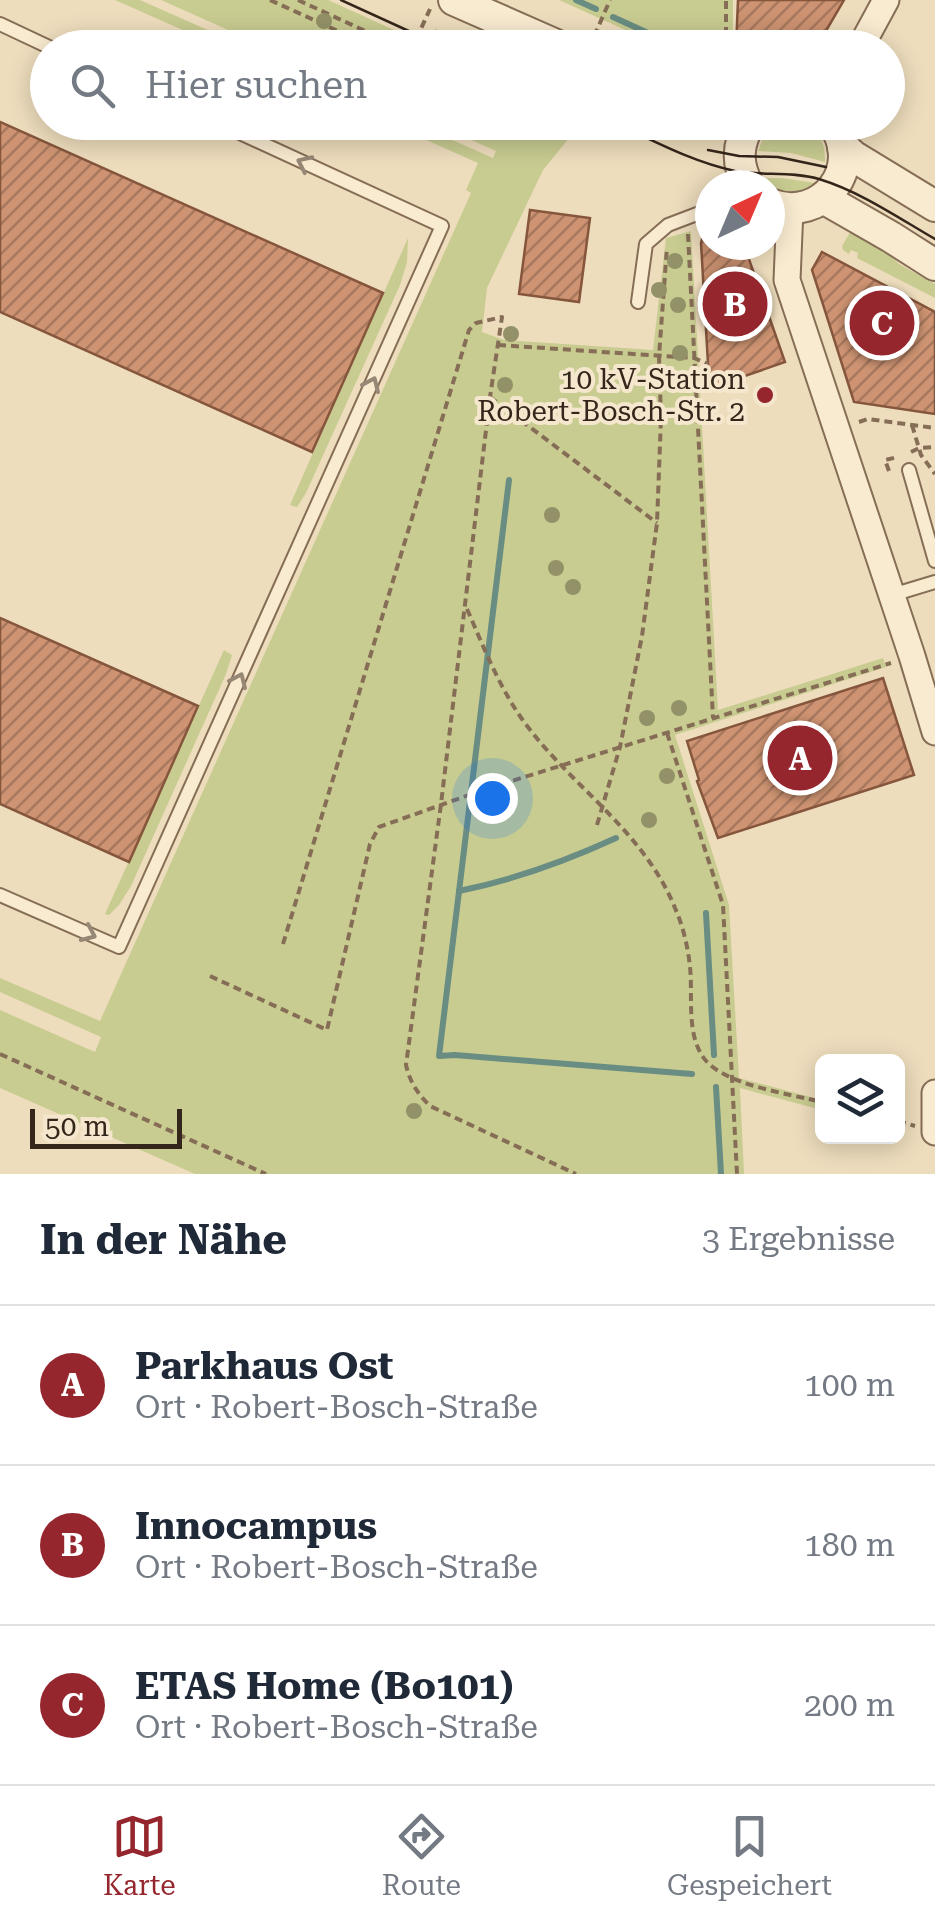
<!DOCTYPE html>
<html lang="de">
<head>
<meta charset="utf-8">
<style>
  body { margin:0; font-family:"Roboto Serif",serif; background:#f2f2f3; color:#1f2937 }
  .controls { position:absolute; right:30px; bottom:30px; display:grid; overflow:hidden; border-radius:15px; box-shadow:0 5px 25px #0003 }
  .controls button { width:90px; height:90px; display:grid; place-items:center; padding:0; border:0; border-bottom:2px solid #e0e1e3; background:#fff; color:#1f2937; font:50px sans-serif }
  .compass { position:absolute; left:695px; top:170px; width:90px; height:90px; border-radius:50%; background:#fff; box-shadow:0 5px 25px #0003; rotate:44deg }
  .scale { position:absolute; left:30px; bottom:25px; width:152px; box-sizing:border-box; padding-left:10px; border:5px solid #35261b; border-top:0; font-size:28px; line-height:35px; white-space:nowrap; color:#35261b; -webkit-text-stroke:8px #f5e7cd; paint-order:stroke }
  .you { position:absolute; left:492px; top:798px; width:35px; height:35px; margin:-25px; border:8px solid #fff; border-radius:50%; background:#1a73e8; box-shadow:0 0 0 15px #1a73e833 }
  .badge { display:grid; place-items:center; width:65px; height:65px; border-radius:50%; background:#95262d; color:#fff; font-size:32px; font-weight:700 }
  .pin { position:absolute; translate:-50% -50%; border:5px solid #fff; box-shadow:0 2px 10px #0006 }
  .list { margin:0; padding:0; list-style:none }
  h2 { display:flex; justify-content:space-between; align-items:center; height:130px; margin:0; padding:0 40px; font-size:42px }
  h2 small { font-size:32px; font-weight:400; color:#747a83 }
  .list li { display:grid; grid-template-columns:65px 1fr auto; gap:30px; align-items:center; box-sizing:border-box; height:160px; padding:0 40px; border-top:2px solid #e0e1e3 }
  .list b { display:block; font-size:38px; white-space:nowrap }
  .list p { margin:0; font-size:32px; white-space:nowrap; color:#747a83 }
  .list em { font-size:32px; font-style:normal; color:#747a83 }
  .icon { flex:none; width:55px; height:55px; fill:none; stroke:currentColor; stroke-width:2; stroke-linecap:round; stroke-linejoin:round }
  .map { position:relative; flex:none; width:935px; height:1174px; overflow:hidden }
  .search { position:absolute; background:#fff; box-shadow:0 5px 25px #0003; left:30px; right:30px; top:30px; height:110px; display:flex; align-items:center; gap:25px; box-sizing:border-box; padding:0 35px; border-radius:55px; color:#747a83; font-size:38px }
  .sheet { height:610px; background:#fff }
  nav { display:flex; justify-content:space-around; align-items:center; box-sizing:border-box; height:140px; border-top:2px solid #e0e1e3; background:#fff; font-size:28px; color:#747a83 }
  nav a { display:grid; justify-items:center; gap:5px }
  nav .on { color:#95262d }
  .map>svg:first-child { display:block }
  .green { fill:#c8cc91 }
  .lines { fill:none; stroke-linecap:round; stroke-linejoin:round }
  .stream { stroke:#698d82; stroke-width:6 }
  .building { fill:url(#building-hatch); stroke:#85553c; stroke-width:2.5 }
  .service-casing { stroke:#866d56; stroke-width:16 }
  .minor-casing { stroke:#866d56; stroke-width:29 }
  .tertiary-casing { stroke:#866d56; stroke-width:34 }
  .path { stroke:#866d56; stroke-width:4; stroke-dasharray:8 5; stroke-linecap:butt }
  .service { stroke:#f9ebd0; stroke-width:12 }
  .minor { stroke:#f9ebd0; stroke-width:25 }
  .tertiary { stroke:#f9ebd0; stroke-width:30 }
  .tram { stroke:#35261b; stroke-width:2.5 }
  .tree { fill:#939167 }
  .oneway { stroke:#978876 }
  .poi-dot { fill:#95262d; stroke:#f5e7cd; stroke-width:4 }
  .labels { text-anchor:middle; stroke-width:8; stroke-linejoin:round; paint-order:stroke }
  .poi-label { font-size:28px; fill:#35261b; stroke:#f5e7cd; text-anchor:end }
</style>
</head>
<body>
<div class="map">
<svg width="935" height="1174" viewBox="0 0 935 1174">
  <defs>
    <pattern id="building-hatch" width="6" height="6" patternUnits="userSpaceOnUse" patternTransform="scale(2.5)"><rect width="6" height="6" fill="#cd9372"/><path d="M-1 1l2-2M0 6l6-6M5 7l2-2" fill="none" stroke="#a7785d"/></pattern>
  </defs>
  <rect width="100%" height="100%" fill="#eeddbd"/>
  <g class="green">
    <polygon points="115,0 140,0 246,47 221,47"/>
    <polygon points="161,0 328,0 403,34 400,42 413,47 266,47"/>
    <polygon points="559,0 733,0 733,47 663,47"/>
    <polygon points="568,122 579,127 582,123 586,123 584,127 574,132 543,170 487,288 482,332 504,340 653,350 666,238 691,231 718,710 883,658 886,667 675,735 729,905 739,1078 822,1100 822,1110 740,1088 744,1174 195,1174 0,1088 0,1010 95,1052 101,1037 0,992 0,978 100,1021 471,193 466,190 478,163 388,123 414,123 493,158 496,151 433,123"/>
    <path d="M 783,123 C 811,122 826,132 825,162 L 791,153 L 758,151 L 765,133 Z"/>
    <path d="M 764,178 L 782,178 L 815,183 C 797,196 779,195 764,178 Z"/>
    <polygon points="855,224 868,233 899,264 935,284 935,298 857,258 858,253 851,250 849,254 843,250 842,246"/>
    <polygon points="408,238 407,262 400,285 306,493 297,507 290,505"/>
    <polygon points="224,650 232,655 226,674 131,886 119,905 109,915 105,914"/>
  </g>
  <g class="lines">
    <g class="stream">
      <polyline points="576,0 596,9"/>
      <polyline points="613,17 681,48"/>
      <polyline points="509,480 439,1056 455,1055 692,1074"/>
      <path d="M 459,891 C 513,880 566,861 616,838"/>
      <polyline points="706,913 714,1055"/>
      <polyline points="716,1087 721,1174"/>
    </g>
  </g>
  <g class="building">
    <polygon points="738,0 844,0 816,48 736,48"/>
    <polygon points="0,122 383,293 312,452 0,312"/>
    <polygon points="530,210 590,218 579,302 519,294"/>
    <polygon points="710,235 710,245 744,245 785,362 719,385 710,380 708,364 701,243 702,239"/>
    <polygon points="822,252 935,312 935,414 854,402 812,270"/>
    <polygon points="0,618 198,706 129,862 0,804"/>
    <polygon points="883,678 914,775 718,838 697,781 699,780 687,741"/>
  </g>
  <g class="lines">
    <g class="service-casing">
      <g id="service">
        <polyline points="0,24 51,48"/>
        <polyline points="638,302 646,244 668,225 710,209"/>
        <polyline points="909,470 935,561"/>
        <polyline points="892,595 935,582"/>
        <polyline points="0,895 119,947 442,226 216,122"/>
      </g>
    </g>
    <g class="minor-casing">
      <g id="minor">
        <polyline points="860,48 886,0"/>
        <polyline points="790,209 787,280 912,656 935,732"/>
        <polyline points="935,1093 935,1132"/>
      </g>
    </g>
    <g class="tertiary-casing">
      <g id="tertiary">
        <polyline points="454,0 563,48"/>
        <polyline points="843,147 853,156 935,206"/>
        <path d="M 748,185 C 736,163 737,143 751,122"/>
        <polyline points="823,198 891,237 935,265"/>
        <path d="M 770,204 C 822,224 866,167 832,122"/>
      </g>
    </g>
    <g class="path">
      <polyline points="270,0 360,41"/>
      <polyline points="298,0 402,48"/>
      <polyline points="421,48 414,44 430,9"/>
      <polyline points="589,48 610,0"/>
      <polyline points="726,48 726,0"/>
      <polyline points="688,234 713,718"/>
      <polyline points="498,345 694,358 708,364"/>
      <polyline points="490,397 657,523"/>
      <polyline points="859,422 868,419 935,428"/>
      <polyline points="912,425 921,455 935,474"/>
      <polyline points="911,452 919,448 935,447"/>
      <polyline points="889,471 885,460 898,457"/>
      <path d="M 467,609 C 485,650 502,695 531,731 C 578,791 645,834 675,908 C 683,926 688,947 690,967 C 693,995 686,1032 703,1057 C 722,1085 790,1094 822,1102"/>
      <polyline points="667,733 723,905 737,1174"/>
      <polyline points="597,825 620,747 642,636 657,523 661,418 659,356 667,247"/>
      <path d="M 283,944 L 469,330 L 476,323 L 502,317 L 490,397 L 441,804 L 406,1065 C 410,1082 417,1093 430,1106 L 576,1174"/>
      <polyline points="210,976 327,1030 370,844 379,827 486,789 891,663"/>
      <polyline points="0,1054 266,1174"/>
      <polyline points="898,1121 915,1126"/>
    </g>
    <use href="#service" class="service"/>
    <use href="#minor" class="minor"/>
    <use href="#tertiary" class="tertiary"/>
    <g class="tram">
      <polyline points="341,0 446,48"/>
      <polyline points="436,31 472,48"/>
      <path d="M 613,122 C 652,140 692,162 735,171 C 762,176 792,171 819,179 C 861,192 897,217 935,239"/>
      <polyline points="708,150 739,156 778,157 826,167"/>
    </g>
  </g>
  <g class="tree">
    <circle cx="324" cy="21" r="8"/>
    <circle cx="675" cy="261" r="8"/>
    <circle cx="659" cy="290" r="8"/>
    <circle cx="678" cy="305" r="8"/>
    <circle cx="511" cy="334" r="8"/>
    <circle cx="680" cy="353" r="8"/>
    <circle cx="505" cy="385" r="8"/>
    <circle cx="552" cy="515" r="8"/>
    <circle cx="556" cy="568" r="8"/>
    <circle cx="573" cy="587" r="8"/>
    <circle cx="679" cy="708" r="8"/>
    <circle cx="647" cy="718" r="8"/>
    <circle cx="667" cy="776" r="8"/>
    <circle cx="649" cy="820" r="8"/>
    <circle cx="414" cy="1111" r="8"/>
  </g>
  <defs><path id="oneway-chevron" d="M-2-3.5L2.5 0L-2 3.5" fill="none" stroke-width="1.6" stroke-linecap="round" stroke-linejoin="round" transform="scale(2.5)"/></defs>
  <g class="oneway">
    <use href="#oneway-chevron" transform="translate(304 163) rotate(-155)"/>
    <use href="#oneway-chevron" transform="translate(372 384) rotate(-66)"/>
    <use href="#oneway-chevron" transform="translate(239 680) rotate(-66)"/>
    <use href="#oneway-chevron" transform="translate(89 934) rotate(24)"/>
  </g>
  <circle class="poi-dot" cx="765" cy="395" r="10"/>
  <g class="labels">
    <g class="poi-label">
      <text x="745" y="389">10 kV-Station<tspan x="745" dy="32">Robert-Bosch-Str. 2</tspan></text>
    </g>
  </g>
</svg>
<div class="controls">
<button><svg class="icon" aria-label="layers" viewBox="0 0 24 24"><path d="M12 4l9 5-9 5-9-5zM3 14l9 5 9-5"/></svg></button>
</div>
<svg class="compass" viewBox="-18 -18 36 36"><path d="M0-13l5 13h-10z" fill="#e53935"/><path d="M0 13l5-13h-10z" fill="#747a83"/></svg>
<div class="scale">50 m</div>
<div class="you"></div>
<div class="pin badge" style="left:800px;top:758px">A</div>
<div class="pin badge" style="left:735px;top:304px">B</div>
<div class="pin badge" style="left:882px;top:323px">C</div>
<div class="search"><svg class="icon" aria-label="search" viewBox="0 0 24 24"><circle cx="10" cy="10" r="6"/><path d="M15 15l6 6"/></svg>Hier suchen</div>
</div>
<section class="sheet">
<h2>In der Nähe<small>3 Ergebnisse</small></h2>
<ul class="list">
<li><span class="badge">A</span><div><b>Parkhaus Ost</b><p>Ort · Robert-Bosch-Straße</p></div><em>100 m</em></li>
<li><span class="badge">B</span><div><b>Innocampus</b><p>Ort · Robert-Bosch-Straße</p></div><em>180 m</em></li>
<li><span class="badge">C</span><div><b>ETAS Home (Bo101)</b><p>Ort · Robert-Bosch-Straße</p></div><em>200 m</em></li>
</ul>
</section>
<nav>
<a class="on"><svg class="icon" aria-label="map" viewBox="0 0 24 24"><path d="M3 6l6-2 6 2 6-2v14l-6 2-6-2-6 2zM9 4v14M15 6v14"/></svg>Karte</a>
<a><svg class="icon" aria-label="directions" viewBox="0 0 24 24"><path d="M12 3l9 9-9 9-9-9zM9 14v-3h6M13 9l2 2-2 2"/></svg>Route</a>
<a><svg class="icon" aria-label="saved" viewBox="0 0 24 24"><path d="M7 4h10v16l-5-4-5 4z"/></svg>Gespeichert</a>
</nav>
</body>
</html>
